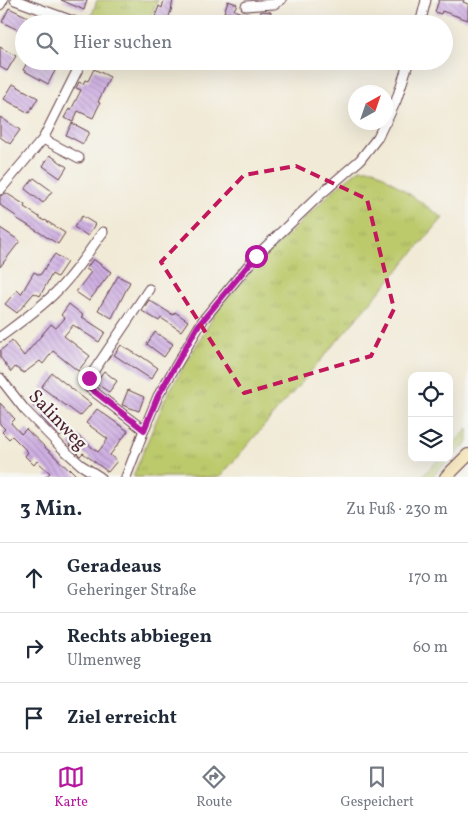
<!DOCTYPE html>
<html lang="de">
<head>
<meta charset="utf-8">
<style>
  body { margin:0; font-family:Vollkorn,serif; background:#f2f2f3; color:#1f2937 }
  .controls { position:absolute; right:15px; bottom:15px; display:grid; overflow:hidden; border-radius:10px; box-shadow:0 5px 20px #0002 }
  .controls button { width:45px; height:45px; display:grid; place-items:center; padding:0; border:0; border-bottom:1px solid #e0e1e3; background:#fff; color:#1f2937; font:25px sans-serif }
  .compass { position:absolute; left:348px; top:85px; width:45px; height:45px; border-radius:50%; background:#fff; box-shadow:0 5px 20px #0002; rotate:40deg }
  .stop { position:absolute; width:15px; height:15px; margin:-11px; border:4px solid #b5179e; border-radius:50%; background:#fff }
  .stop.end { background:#b5179e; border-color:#fff; box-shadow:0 1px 5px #0008 }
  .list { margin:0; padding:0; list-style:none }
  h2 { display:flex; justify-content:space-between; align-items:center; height:65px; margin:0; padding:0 20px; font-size:21px }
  h2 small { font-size:16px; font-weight:400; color:#747a83 }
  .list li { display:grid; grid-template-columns:32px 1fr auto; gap:15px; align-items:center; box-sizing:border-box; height:70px; padding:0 20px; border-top:1px solid #e0e1e3 }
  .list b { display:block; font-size:19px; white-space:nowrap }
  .list p { margin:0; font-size:16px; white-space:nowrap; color:#747a83 }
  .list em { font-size:16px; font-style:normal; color:#747a83 }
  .icon { flex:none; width:28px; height:28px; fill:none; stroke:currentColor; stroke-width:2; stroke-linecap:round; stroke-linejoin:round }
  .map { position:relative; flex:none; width:468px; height:477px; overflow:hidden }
  .search { position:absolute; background:#fff; box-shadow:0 5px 20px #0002; left:15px; right:15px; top:15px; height:55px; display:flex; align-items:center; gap:12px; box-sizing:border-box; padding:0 18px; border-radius:28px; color:#747a83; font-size:19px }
  .sheet { height:275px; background:#fff }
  nav { display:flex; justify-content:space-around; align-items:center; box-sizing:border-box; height:70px; border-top:1px solid #e0e1e3; background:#fff; font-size:14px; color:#747a83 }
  nav a { display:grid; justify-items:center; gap:2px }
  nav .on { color:#b5179e }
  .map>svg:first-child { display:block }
  .grass { fill:url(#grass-tufts); stroke:#83744c }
  .building { fill:url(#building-back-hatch) }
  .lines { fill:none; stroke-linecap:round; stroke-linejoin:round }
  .minor-casing { stroke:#633d45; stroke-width:11 }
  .secondary-casing { stroke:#633d45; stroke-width:14 }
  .minor { stroke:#fff; stroke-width:9 }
  .secondary { stroke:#f7e9c3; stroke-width:12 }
  .route { stroke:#b5179e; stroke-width:6 }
  .marked { fill:none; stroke:#c2185b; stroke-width:4; stroke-dasharray:10 6; stroke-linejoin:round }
  .labels { text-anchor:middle; stroke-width:4.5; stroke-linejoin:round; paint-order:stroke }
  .street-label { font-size:19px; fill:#4a1f2b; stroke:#f6f6f2 }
</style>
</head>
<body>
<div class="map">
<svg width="468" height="477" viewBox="0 0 468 477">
  <defs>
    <pattern id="grass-tufts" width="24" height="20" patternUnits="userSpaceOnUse" patternTransform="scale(1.25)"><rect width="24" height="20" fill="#bcca6c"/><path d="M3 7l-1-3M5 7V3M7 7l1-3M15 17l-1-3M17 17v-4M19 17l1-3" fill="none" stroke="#a3ad5e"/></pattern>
    <pattern id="building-back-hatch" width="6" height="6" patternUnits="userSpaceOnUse" patternTransform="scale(1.25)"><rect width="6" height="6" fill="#cfb0e3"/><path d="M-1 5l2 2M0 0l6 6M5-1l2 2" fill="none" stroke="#aa8fb8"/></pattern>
  </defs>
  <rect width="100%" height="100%" fill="#f6f6f2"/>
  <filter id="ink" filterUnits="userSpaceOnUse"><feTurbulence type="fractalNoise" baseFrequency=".02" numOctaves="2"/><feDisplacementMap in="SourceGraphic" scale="10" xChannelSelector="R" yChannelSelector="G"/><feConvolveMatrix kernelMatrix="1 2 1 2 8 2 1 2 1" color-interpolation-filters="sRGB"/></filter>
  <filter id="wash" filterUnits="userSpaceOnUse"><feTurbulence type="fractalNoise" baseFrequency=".0096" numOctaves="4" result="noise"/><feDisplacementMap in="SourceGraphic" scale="20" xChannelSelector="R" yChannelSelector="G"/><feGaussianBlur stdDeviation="1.12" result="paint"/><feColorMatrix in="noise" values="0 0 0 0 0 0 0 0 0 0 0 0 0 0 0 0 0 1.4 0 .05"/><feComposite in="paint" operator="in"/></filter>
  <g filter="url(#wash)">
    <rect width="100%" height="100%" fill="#f1ead7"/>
    <g class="grass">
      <polygon points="97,0 158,0 148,24 100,24 90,21"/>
      <polygon points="360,169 374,169 443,218 220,477 134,477 134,474 166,397 218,309 261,261 337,187"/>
      <polygon points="468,429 468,442 432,477 421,477 440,458 449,458 449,448"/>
    </g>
    <g id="blocks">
      <g class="building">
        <polygon points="61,0 87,0 84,10"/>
        <polygon points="164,0 173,0 171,11 166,24 154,20 159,6 162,8"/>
        <polygon points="439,0 464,0 463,2 468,4 468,20 442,11 441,14 435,12"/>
        <polygon points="228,1 237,4 234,10 246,15 246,16 260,19 261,11 271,12 269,24 225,24 229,13 224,12"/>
        <polygon points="9,8 26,16 40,24 24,24 24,33 2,22"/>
        <polygon points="0,47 16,56 7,71 0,67"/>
        <polygon points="28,61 42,61 56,69 48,84 23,70"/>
        <polygon points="94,69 110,77 98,102 100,103 93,118 78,111 73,122 64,118 69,109 71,110 81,90 76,88 79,82 83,84 85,80 88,81"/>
        <polygon points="13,84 38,98 29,113 4,99"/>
        <polygon points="0,117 20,130 10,144 0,137"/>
        <polygon points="72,123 89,132 83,144 66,135"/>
        <polygon points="50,155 67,167 60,178 43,166"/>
        <polygon points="34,178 52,191 43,203 25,189"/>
        <polygon points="6,193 25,205 24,207 38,216 44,221 45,220 65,233 58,244 16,218 17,217 0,205 0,196"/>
        <polygon points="82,216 95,224 88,236 74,227"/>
        <polygon points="0,228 20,241 0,267"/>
        <polygon points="55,254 67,262 57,277 52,274 40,296 34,293 17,313 5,304 17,290 21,294 34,272 40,275"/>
        <polygon points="93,259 111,272 89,301 76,292 91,272 86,269"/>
        <polygon points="118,276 130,282 112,318 98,310"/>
        <polygon points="149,300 173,315 175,312 188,321 181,331 161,318 159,321 142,311"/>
        <polygon points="69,304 83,315 82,317 105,332 99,342 73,325 64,336 90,356 78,371 53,351 43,364 40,361 24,373 15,367 11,372 0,357 0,351 12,341 24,356 51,324 56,328 65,318 61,315"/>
        <polygon points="155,332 173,344 164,357 147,344"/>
        <polygon points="121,345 141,357 141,356 158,368 151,379 114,355"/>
        <polygon points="104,371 117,381 109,392 95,383"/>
        <polygon points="52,373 91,404 80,416 41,387"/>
        <polygon points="128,390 144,397 139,411 122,405"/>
        <polygon points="38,400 69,427 60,437 41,417 43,415 33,406"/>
        <polygon points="0,403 15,419 11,423 21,434 26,429 69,470 70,469 78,477 45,477 50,473 37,461 34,465 25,456 28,452 12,436 9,439 2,432 5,429 0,424"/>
        <polygon points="97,409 128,431 110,455 117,461 108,472 83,453 80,456 69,445 77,435 98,452 108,439 86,423"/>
      </g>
    </g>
  </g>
  <g filter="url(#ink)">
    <use href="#blocks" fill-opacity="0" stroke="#633d45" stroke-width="1"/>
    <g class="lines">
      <g class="minor-casing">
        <g id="minor">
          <polyline points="15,0 81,24"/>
          <polyline points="0,5 3,0"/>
          <polyline points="246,6 274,4 281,0"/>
          <polyline points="420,24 426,0"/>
          <polyline points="386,122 396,101 409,61"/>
          <polyline points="43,139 79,158"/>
          <polyline points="0,190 43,139 82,61"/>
          <path d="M 0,337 C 19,323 39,309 55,293 C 74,275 88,252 103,232"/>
          <polyline points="0,378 25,410 62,448 81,465 100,477"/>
          <polyline points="144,430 89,388 89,378 149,289"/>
          <polyline points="126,477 144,430 158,396 203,320 256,256 321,194 360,160 378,137 385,122"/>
        </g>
      </g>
      <g class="secondary-casing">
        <polyline id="secondary" points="446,477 468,455"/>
      </g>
      <use href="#minor" class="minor"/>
      <use href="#secondary" class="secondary"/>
    </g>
  </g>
  <g class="lines" filter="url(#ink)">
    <polyline class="route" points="89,378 90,388 144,430 158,396 198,326 256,256"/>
  </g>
  <path class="marked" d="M 296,166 L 367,199 L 394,309 L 371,356 L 244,393 L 161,262 L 244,175 Z"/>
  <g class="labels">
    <g class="street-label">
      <text transform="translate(59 419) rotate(46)" y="7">Salinweg</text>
    </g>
  </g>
</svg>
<div class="controls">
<button><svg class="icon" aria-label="locate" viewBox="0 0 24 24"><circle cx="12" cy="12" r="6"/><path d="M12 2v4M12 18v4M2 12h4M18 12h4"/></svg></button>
<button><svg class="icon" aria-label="layers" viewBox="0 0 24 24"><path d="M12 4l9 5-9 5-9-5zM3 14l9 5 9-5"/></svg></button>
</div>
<svg class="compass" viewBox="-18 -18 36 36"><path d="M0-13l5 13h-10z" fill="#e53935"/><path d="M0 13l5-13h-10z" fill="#747a83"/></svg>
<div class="stop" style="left:256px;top:256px"></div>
<div class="stop end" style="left:89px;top:378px"></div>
<div class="search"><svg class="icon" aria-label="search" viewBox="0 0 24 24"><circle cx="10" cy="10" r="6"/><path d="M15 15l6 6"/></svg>Hier suchen</div>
</div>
<section class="sheet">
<h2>3 Min.<small>Zu Fuß · 230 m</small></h2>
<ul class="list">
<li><svg class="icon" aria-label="ahead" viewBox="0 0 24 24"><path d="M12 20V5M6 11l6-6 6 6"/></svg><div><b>Geradeaus</b><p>Geheringer Straße</p></div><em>170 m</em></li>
<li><svg class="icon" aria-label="right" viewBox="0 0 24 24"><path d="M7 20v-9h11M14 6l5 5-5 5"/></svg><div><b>Rechts abbiegen</b><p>Ulmenweg</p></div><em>60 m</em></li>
<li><svg class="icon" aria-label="arrive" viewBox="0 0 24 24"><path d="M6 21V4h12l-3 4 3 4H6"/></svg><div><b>Ziel erreicht</b></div></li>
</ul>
</section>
<nav>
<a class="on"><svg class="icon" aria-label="map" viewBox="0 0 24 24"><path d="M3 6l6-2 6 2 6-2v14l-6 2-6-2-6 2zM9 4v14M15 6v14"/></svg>Karte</a>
<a><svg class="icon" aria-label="directions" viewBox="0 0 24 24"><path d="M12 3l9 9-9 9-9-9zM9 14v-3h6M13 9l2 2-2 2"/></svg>Route</a>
<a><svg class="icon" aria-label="saved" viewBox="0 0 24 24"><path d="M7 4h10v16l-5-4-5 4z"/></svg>Gespeichert</a>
</nav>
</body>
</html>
